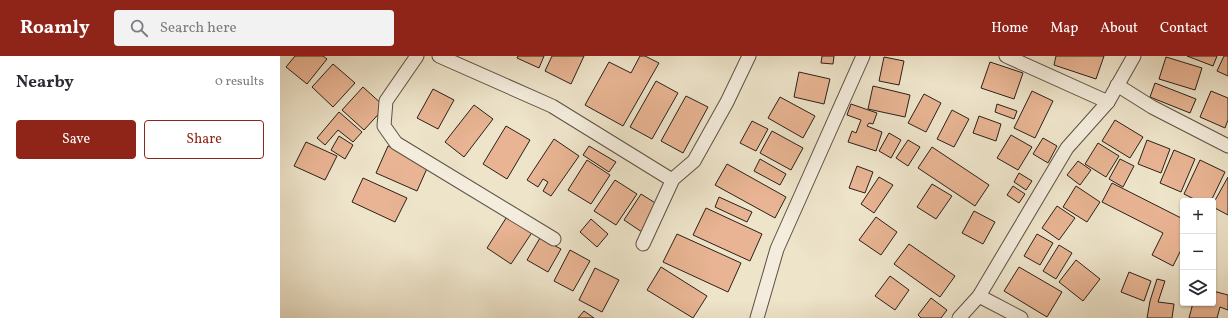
<!DOCTYPE html>
<html lang="en">
<head>
<meta charset="utf-8">
<style>
  body { margin:0; font-family:Vollkorn,serif; background:#f2f2f3; color:#2b2b33 }
  .controls { position:absolute; right:12px; bottom:12px; display:grid; overflow:hidden; border-radius:4px; box-shadow:0 1px 3px #0004 }
  .controls button { width:36px; height:36px; display:grid; place-items:center; padding:0; border:0; border-bottom:1px solid #e1e1e2; background:#fff; color:#2b2b33; font:20px sans-serif }
  .list { margin:0; padding:0; list-style:none }
  h2 { display:flex; justify-content:space-between; align-items:center; height:52px; margin:0; padding:0 16px; font-size:17px }
  h2 small { font-size:13px; font-weight:400; color:#7c7c81 }
  .actions { display:flex; gap:8px; padding:12px 16px }
  .actions a { flex:1; padding:9px 0; border:1px solid #8f2418; border-radius:4px; text-align:center; font-size:14px; color:#8f2418 }
  .actions .main { background:#8f2418; color:#fff }
  .icon { flex:none; width:22px; height:22px; fill:none; stroke:currentColor; stroke-width:2; stroke-linecap:round; stroke-linejoin:round }
  .map { position:relative; flex:none; width:948px; height:262px; overflow:hidden }
  header { display:flex; align-items:center; gap:24px; box-sizing:border-box; height:56px; padding:0 20px; background:#8f2418; color:#fff }
  header strong { font-size:19px }
  nav { display:flex; gap:22px; margin-inline-start:auto; font-size:14px }
  .search { width:280px; height:36px; background:#f2f2f3; display:flex; align-items:center; gap:10px; box-sizing:border-box; padding:0 14px; border-radius:4px; color:#7c7c81; font-size:15px }
  main { display:flex }
  aside { flex:1; background:#fff }
  .map>svg:first-child { display:block }
  .building { fill:#e8b493; stroke:#2b2019 }
  .lines { fill:none; stroke-linecap:round; stroke-linejoin:round }
  .minor-casing { stroke:#5c5145; stroke-width:15 }
  .minor { stroke:#f4eddd; stroke-width:13 }
</style>
</head>
<body>
<header>
<strong>Roamly</strong>
<div class="search"><svg class="icon" aria-label="search" viewBox="0 0 24 24"><circle cx="10" cy="10" r="6"/><path d="M15 15l6 6"/></svg>Search here</div>
<nav><a>Home</a><a>Map</a><a>About</a><a>Contact</a></nav>
</header>
<main>
<aside>
<h2>Nearby<small>0 results</small></h2>
<ul class="list">
</ul>
<div class="actions"><a class="main">Save</a><a>Share</a></div>
</aside>
<div class="map">
<svg width="948" height="262" viewBox="0 0 948 262">
  <rect width="100%" height="100%" fill="#eee4ca"/>
  <filter id="stains"><feTurbulence type="fractalNoise" baseFrequency=".005" numOctaves="4"/><feColorMatrix values="0 0 0 0 .2 0 0 0 0 .09 0 0 0 0 .02 0 0 0 .5 -.17"/></filter>
  <radialGradient id="worn" r=".72"><stop offset=".6" stop-color="#630" stop-opacity="0"/><stop offset="1" stop-color="#630" stop-opacity=".3"/></radialGradient>
  <g class="building">
    <polygon points="15,0 43,0 47,3 27,28 6,11"/>
    <polygon points="238,0 264,0 259,12 237,2"/>
    <polygon points="272,0 304,0 291,28 265,15"/>
    <polygon points="360,0 365,0 379,7 343,70 305,49 329,6 351,17"/>
    <polygon points="542,0 554,0 553,8 541,7"/>
    <polygon points="776,0 824,0 816,23 774,9"/>
    <polygon points="907,0 937,0 933,10"/>
    <polygon points="944,0 948,0 948,20 937,15"/>
    <polygon points="604,1 624,5 619,29 599,25"/>
    <polygon points="886,1 922,12 915,34 879,23"/>
    <polygon points="710,6 743,17 734,43 701,32"/>
    <polygon points="53,8 75,27 53,51 32,31"/>
    <polygon points="519,16 550,23 544,48 514,41"/>
    <polygon points="376,25 398,37 372,83 350,71"/>
    <polygon points="875,27 916,43 910,57 870,41"/>
    <polygon points="593,30 630,39 625,61 588,53"/>
    <polygon points="83,31 105,51 84,74 62,54"/>
    <polygon points="153,33 174,44 158,73 137,62"/>
    <polygon points="752,35 773,45 755,82 734,72"/>
    <polygon points="931,35 948,42 948,64 945,72 920,61"/>
    <polygon points="644,38 661,47 646,76 628,67"/>
    <polygon points="406,40 428,51 403,97 381,85"/>
    <polygon points="500,41 535,60 523,82 488,62"/>
    <polygon points="571,48 597,57 593,68 589,67 587,70 602,76 596,95 568,86 572,75 576,77 581,64 567,59"/>
    <polygon points="717,48 737,55 734,63 715,56"/>
    <polygon points="194,49 213,63 184,101 165,86"/>
    <polygon points="672,54 689,63 674,91 657,83"/>
    <polygon points="59,56 82,76 73,86 58,74 45,89 37,82"/>
    <polygon points="699,60 721,68 716,85 693,77"/>
    <polygon points="835,64 863,81 850,102 822,85"/>
    <polygon points="472,65 488,73 476,95 460,87"/>
    <polygon points="226,70 250,84 227,123 203,108"/>
    <polygon points="492,75 523,92 511,114 480,97"/>
    <polygon points="609,77 621,84 611,102 599,95"/>
    <polygon points="731,79 752,91 738,114 717,102"/>
    <polygon points="59,80 73,89 65,103 51,94"/>
    <polygon points="763,82 777,90 768,107 753,98"/>
    <polygon points="274,83 299,100 271,140 263,135 268,126 263,123 258,131 247,124"/>
    <polygon points="628,84 640,91 628,110 616,102"/>
    <polygon points="867,84 890,93 881,117 858,108"/>
    <polygon points="26,86 57,100 45,124 14,110"/>
    <polygon points="818,87 839,100 826,121 805,108"/>
    <polygon points="108,90 149,108 137,135 96,117"/>
    <polygon points="309,90 336,106 329,116 303,99"/>
    <polygon points="652,91 709,129 695,150 638,112"/>
    <polygon points="894,94 915,103 901,136 880,127"/>
    <polygon points="480,103 506,118 500,129 474,115"/>
    <polygon points="840,103 854,110 843,131 829,123"/>
    <polygon points="307,104 330,119 311,148 288,134"/>
    <polygon points="920,104 945,116 931,145 918,145 904,138"/>
    <polygon points="798,105 811,114 800,129 787,119"/>
    <polygon points="447,108 506,141 495,162 435,129"/>
    <polygon points="577,110 593,116 585,137 569,132"/>
    <polygon points="739,117 752,125 746,134 734,126"/>
    <polygon points="599,121 613,129 594,157 581,148"/>
    <polygon points="948,121 948,159 933,151 933,148"/>
    <polygon points="83,122 127,142 115,166 72,146"/>
    <polygon points="335,124 357,138 336,169 314,155"/>
    <polygon points="832,127 903,163 903,190 893,210 872,199 883,177 822,146"/>
    <polygon points="652,128 672,140 656,163 637,151"/>
    <polygon points="733,130 745,138 739,147 727,139"/>
    <polygon points="796,130 820,146 807,166 783,151"/>
    <polygon points="361,138 380,150 362,176 344,164"/>
    <polygon points="439,141 472,156 467,166 435,151"/>
    <polygon points="777,150 795,162 779,184 762,172"/>
    <polygon points="426,152 482,178 470,205 413,179"/>
    <polygon points="694,155 715,166 703,188 682,177"/>
    <polygon points="228,159 253,175 231,208 207,192"/>
    <polygon points="596,161 617,176 601,199 579,184"/>
    <polygon points="311,163 328,178 317,191 300,176"/>
    <polygon points="397,178 461,207 448,236 383,206"/>
    <polygon points="757,178 773,187 760,209 744,200"/>
    <polygon points="260,182 281,193 268,216 247,204"/>
    <polygon points="629,188 675,220 660,241 614,208"/>
    <polygon points="779,189 792,197 776,223 763,215"/>
    <polygon points="290,194 310,205 293,235 274,225"/>
    <polygon points="796,204 820,223 803,245 779,226"/>
    <polygon points="381,211 427,240 413,262 367,234"/>
    <polygon points="739,211 782,236 767,261 724,235"/>
    <polygon points="315,212 339,224 322,256 299,244"/>
    <polygon points="849,216 871,225 864,245 841,236"/>
    <polygon points="610,220 629,234 615,254 595,240"/>
    <polygon points="877,223 885,225 878,246 894,248 892,262 867,262 870,245"/>
    <polygon points="933,235 948,239 948,254 940,251 937,262 909,262 913,247 933,247"/>
    <polygon points="651,242 667,254 661,262 641,262 638,259"/>
    <polygon points="304,255 314,262 298,262"/>
  </g>
  <g class="lines">
    <g class="minor-casing">
      <g id="minor">
        <polyline points="137,0 106,45 104,70 116,87 274,183"/>
        <polyline points="159,0 272,50 392,124"/>
        <polyline points="726,0 828,46"/>
        <polyline points="837,29 872,51 948,90"/>
        <polyline points="363,188 393,123 414,105 447,46 469,0"/>
        <polyline points="699,240 741,262"/>
        <polyline points="477,262 497,193 583,0"/>
        <polyline points="679,262 699,240 787,92 828,46 854,0"/>
      </g>
    </g>
    <use href="#minor" class="minor"/>
  </g>
  <rect width="100%" height="100%" filter="url(#stains)"/>
  <rect width="100%" height="100%" fill="url(#worn)"/>
</svg>
<div class="controls">
<button>+</button>
<button>−</button>
<button><svg class="icon" aria-label="layers" viewBox="0 0 24 24"><path d="M12 4l9 5-9 5-9-5zM3 14l9 5 9-5"/></svg></button>
</div>
</div>
</main>
</body>
</html>
